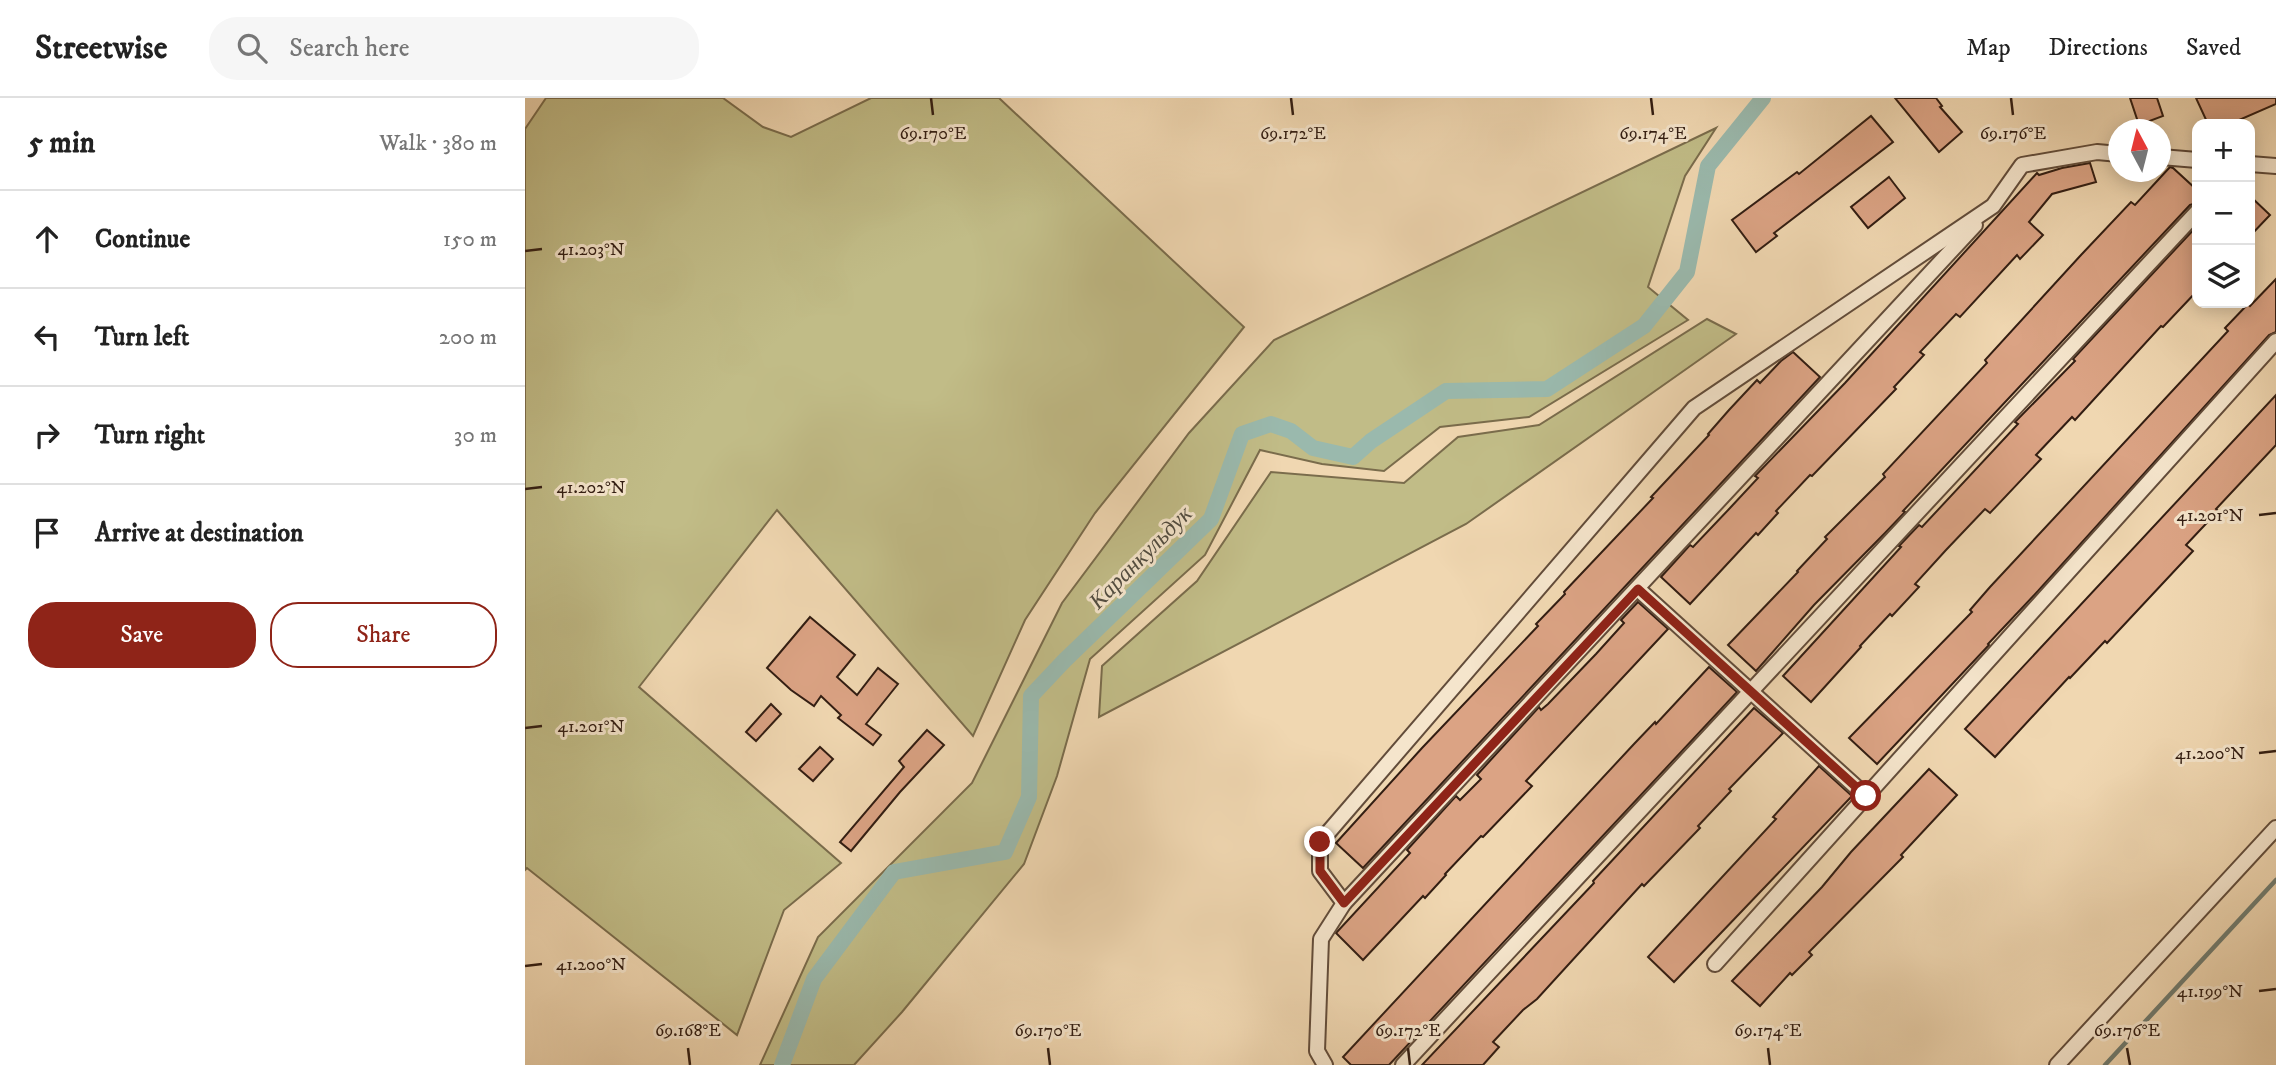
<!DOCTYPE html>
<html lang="en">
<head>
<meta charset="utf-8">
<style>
  body { margin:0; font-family:"IM FELL DW Pica",serif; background:#f6f6f6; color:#222 }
  .controls { position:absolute; right:21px; top:21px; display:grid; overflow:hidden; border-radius:14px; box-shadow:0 4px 18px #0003 }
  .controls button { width:63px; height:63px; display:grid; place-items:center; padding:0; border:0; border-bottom:2px solid #e0e0e0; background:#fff; color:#222; font:35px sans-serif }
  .compass { position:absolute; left:1583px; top:21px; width:63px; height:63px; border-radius:50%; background:#fff; box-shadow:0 4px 18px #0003; rotate:353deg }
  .stop { position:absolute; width:21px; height:21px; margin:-16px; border:5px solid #8f2418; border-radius:50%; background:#fff }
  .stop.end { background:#8f2418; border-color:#fff; box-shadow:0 2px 7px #0008 }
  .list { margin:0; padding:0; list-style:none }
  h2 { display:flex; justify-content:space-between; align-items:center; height:91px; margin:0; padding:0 28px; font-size:30px }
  h2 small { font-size:23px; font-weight:400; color:#767676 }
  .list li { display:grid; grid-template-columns:46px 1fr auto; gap:21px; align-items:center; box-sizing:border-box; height:98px; padding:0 28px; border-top:2px solid #e0e0e0 }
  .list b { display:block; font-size:26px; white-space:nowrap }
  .list em { font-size:23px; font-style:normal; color:#767676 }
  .actions { display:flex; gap:14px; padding:21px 28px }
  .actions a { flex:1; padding:16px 0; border:2px solid #8f2418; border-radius:28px; text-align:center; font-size:24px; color:#8f2418 }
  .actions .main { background:#8f2418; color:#fff }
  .icon { flex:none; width:38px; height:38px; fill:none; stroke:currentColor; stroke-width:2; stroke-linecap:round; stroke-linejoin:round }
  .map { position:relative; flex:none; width:1751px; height:967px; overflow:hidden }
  header { display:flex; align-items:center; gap:42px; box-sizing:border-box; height:98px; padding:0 35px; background:#fff; border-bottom:2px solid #e0e0e0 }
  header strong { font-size:33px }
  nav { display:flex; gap:38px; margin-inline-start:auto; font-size:24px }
  .search { width:490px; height:63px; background:#f6f6f6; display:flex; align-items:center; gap:18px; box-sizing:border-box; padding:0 24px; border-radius:28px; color:#767676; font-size:26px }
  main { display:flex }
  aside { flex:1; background:#fff }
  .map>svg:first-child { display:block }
  .green { fill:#c1bc87; stroke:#7a6c4c; stroke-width:2 }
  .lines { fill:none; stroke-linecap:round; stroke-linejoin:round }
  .stream { stroke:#707b6f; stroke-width:4.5 }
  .canal { stroke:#9ab9ad; stroke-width:16 }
  .building { fill:#dba384; stroke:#321d12; stroke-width:2 }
  .minor-casing { stroke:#624c3a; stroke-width:18 }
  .minor { stroke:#f5e5cc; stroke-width:14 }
  .route { stroke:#8f2418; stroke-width:9 }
  .ticks { fill:none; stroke:#321d12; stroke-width:2.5 }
  .labels { text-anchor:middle; stroke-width:6; stroke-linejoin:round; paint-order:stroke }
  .water-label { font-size:23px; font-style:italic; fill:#514c40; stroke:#f5e5cc }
  .ticks-label { font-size:18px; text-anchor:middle; fill:#321d12; stroke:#f5e5cc; stroke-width:6; stroke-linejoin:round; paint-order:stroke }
</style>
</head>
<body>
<header>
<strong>Streetwise</strong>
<div class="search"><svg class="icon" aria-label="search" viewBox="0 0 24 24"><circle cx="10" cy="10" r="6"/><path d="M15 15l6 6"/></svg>Search here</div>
<nav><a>Map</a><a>Directions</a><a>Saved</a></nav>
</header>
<main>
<aside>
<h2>5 min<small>Walk · 380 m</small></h2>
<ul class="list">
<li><svg class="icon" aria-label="ahead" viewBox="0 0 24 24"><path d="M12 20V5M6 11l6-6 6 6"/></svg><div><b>Continue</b></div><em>150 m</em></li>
<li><svg class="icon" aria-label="left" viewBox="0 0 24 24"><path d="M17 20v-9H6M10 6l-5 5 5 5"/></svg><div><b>Turn left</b></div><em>200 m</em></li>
<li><svg class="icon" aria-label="right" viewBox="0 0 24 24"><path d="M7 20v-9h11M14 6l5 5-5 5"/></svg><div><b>Turn right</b></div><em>30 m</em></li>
<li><svg class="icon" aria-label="arrive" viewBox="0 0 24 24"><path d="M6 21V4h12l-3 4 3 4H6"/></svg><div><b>Arrive at destination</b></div></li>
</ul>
<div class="actions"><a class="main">Save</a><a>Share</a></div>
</aside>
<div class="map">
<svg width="1751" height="967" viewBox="0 0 1751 967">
  <rect width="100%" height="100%" fill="#f0d7b1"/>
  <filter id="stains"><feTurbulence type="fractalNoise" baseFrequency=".00286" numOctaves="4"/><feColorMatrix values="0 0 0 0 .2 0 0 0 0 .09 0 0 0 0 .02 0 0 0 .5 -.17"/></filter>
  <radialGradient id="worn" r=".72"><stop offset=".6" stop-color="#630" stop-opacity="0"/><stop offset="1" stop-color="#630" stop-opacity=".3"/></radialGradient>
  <g class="green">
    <polygon points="21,0 198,0 238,29 266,39 346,0 474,0 719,229 570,415 500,522 448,638 252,412 114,589 316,765 259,812 212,937 2,770 0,772 0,31"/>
    <polygon points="1191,30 1160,78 1123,189 1163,222 1004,319 915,329 859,373 797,366 735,352 680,457 565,561 532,678 499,766 377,914 329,967 235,967 293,839 447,685 537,505 664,335 749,242"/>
    <polygon points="1182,221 1211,236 941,426 574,619 577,568 672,483 746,374 879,385 933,339 1014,327"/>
  </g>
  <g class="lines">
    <polyline class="stream" points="1580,967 1751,782"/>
    <polyline class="canal" points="257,967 289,881 369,774 480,754 504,699 506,598 539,563 686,421 717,336 746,326 766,333 788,350 828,359 846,343 921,293 1022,291 1119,228 1162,174 1183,68 1238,0"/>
  </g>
  <g class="building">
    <polygon points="1370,0 1411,0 1417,8 1415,9 1437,34 1414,54"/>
    <polygon points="1605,0 1632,0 1638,18 1614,27"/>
    <polygon points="1671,0 1751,0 1751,6 1705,26 1683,26"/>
    <polygon points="1346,18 1368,44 1249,135 1252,138 1231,154 1207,122 1272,74 1274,76"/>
    <polygon points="1565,65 1571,84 1527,96 1504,124 1518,137 1495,161 1492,157 1435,219 1431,216 1395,254 1399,257 1369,289 1371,291 1287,378 1285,377 1251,413 1253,415 1233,437 1231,435 1165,506 1136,479 1165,447 1168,449 1205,410 1233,380 1230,378 1320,285 1512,75 1514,77 1537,70"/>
    <polygon points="1645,69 1648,70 1672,92 1672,105 1665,107 1378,413 1380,414 1360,435 1289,507 1231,573 1203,547 1273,474 1272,473 1302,441 1300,439 1360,379 1358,376 1462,265 1460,262 1556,157 1606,104 1610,107"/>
    <polygon points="1364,79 1380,100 1343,130 1326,109"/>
    <polygon points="1725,98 1745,117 1725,138"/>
    <polygon points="1672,128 1672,193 1638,229 1636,228 1550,322 1547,319 1511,357 1516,361 1465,415 1460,411 1421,452 1390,486 1394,489 1367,518 1365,516 1335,548 1336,549 1286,604 1258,578 1376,449 1374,448 1394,427 1397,429 1493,326 1490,324 1550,263 1548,261"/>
    <polygon points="1751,181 1751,234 1744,237 1513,493 1463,546 1464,547 1352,666 1324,640 1447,514 1445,512 1465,489 1703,233 1700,230 1723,206 1725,208"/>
    <polygon points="1268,254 1295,279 838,770 811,745 897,650 1013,528 1011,526 1040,496 1039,494 1128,400 1126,399 1184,337 1183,336 1204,312 1232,282 1235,285 1256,263"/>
    <polygon points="1751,297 1751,347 1691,411 1693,413 1661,447 1668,453 1582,545 1580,543 1545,580 1544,579 1470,659 1440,631"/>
    <polygon points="1113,504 1143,531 1001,683 1007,688 958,739 956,738 920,776 921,777 900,800 898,798 838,862 811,835 885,755 882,752 931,698 935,702 956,681 952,677 1014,609 1016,612 1023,606 1071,556 1099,525 1096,522"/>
    <polygon points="285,519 330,557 312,579 332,597 353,570 373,586 341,626 356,637 348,647 313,620 316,617 296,598 289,608 266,592 242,570"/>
    <polygon points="1184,569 1212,594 864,967 826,967 818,959 1109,646 1130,624 1131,626"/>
    <polygon points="246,606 256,616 231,643 221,634"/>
    <polygon points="1229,610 1258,635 1204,691 1206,693 1173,728 1175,730 1119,788 1117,786 1012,901 998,912 968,944 974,949 958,967 897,967 1069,785 1068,783"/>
    <polygon points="402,632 419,647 375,694 326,753 315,744 379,669 374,663"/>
    <polygon points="295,649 308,661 288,683 274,671"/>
    <polygon points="1294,668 1327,698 1149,884 1123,859 1251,721 1248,719"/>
    <polygon points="1404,671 1432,697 1376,757 1378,759 1284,854 1287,857 1267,877 1265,875 1235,908 1207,883 1297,789 1326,754"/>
  </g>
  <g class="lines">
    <g class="minor-casing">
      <g id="minor">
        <polyline points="1636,59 1672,62"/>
        <polyline points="1725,66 1751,68"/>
        <polyline points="1113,491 1341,698"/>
        <polyline points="819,805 795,773 795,744 1169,310 1468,108 1497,67 1572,54 1594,56"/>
        <polyline points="1190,866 1751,243"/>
        <polyline points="800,967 792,953 796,841 819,805 1450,127"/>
        <polyline points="878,967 1672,114"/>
        <polyline points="1532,967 1751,730"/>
      </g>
    </g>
    <use href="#minor" class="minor"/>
  </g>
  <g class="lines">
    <polyline class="route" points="795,744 795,773 819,805 1113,491 1341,698"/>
  </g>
  <path class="ticks" d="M 406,0 L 408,17M 766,0 L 768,17M 1126,0 L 1128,17M 1486,0 L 1488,17M 0,153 L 17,151M 0,391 L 17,389M 1734,417 L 1751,415M 0,630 L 17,628M 1734,655 L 1751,653M 0,868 L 17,866M 1734,893 L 1751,891M 163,950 L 165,967M 523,950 L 525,967M 883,950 L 885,967M 1243,950 L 1245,967M 1602,950 L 1605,967"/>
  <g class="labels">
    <g class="water-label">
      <text transform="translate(615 459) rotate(-45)" y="8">Каранкульдук</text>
    </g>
  </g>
  <g class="ticks-label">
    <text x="408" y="41">69.170°E</text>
    <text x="768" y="41">69.172°E</text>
    <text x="1128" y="41">69.174°E</text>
    <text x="1488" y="41">69.176°E</text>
    <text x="66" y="157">41.203°N</text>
    <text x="66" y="395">41.202°N</text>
    <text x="1685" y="423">41.201°N</text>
    <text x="66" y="634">41.201°N</text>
    <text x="1685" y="661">41.200°N</text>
    <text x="66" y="872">41.200°N</text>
    <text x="1685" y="899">41.199°N</text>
    <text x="163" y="938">69.168°E</text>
    <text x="523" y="938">69.170°E</text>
    <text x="883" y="938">69.172°E</text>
    <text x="1243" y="938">69.174°E</text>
    <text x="1602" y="938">69.176°E</text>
  </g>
  <rect width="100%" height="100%" filter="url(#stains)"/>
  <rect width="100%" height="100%" fill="url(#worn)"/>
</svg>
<div class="controls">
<button>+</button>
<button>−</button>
<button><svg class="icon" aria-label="layers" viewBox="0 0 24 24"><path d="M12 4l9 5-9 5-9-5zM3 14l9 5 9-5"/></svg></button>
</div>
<svg class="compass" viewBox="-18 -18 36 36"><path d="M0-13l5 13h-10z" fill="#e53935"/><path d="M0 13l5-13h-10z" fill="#767676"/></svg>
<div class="stop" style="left:1341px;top:698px"></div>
<div class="stop end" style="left:795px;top:744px"></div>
</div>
</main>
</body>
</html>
